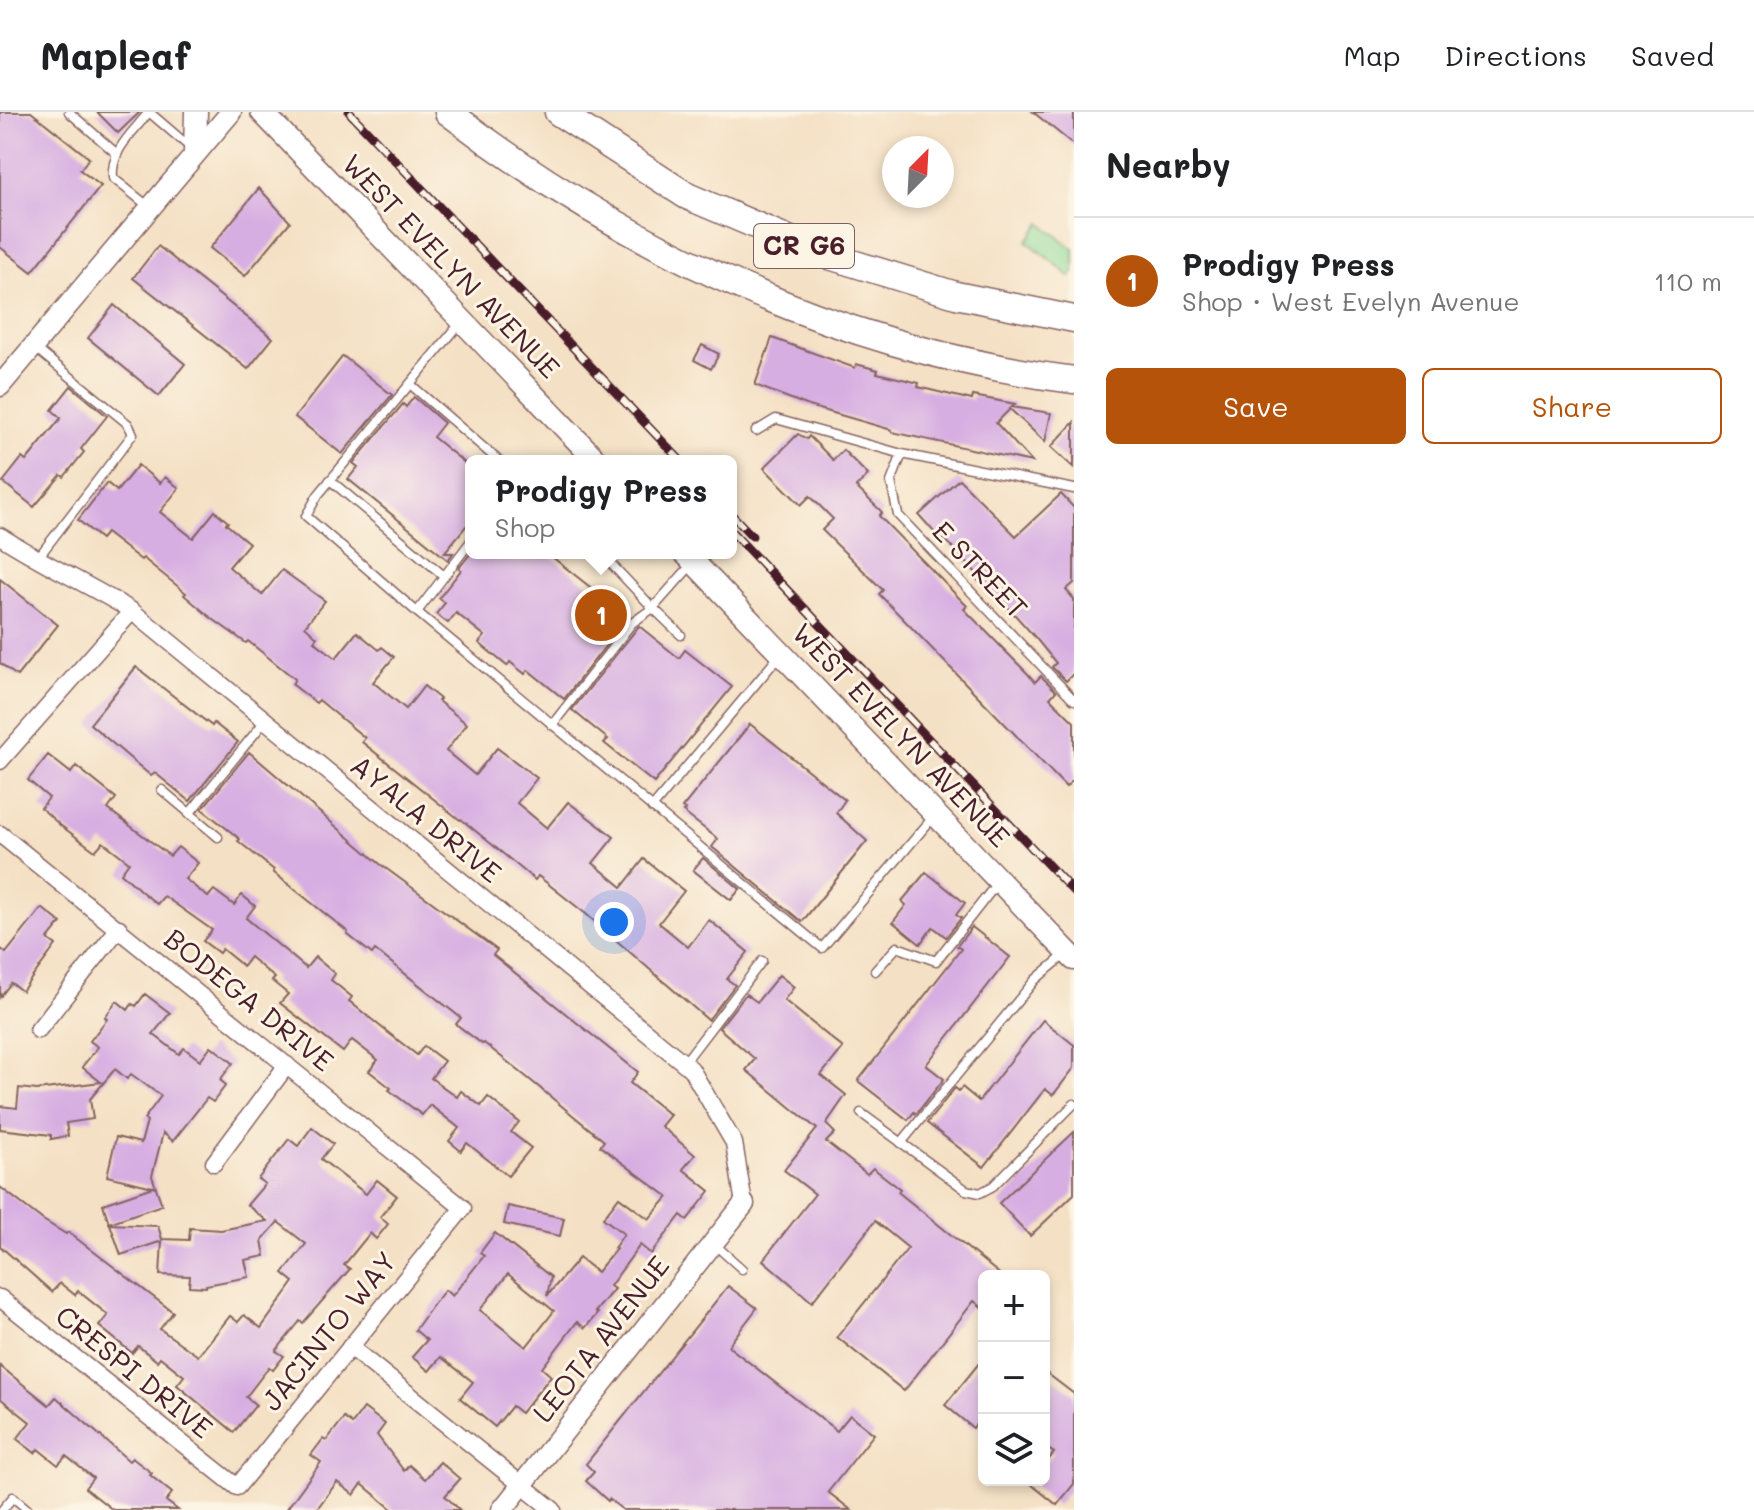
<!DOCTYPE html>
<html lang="en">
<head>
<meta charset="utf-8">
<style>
  body { margin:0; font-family:Mali,sans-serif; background:#f6f6f6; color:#202124 }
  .controls { position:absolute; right:24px; bottom:24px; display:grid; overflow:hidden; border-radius:12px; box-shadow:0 4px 12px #0003 }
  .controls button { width:72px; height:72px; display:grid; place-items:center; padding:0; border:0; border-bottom:2px solid #e0e0e0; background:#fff; color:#202124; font:40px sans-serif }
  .compass { position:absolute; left:882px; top:24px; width:72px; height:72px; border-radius:50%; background:#fff; box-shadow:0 4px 12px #0003; rotate:24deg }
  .you { position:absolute; left:614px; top:810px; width:28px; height:28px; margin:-20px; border:6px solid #fff; border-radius:50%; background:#1a73e8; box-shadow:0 0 0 12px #1a73e833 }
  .badge { display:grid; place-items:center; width:52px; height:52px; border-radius:50%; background:#b45309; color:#fff; font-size:26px; font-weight:700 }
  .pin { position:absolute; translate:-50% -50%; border:4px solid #fff; box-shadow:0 2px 8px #0006 }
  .popup { position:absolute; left:465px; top:343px; width:272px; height:104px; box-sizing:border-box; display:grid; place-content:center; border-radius:12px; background:#fff; filter:drop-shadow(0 2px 6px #0005); font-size:26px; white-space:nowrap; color:#757577 }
  .popup b { font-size:30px; color:#202124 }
  .popup::after { content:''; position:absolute; left:50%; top:100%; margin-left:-16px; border:16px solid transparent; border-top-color:#fff }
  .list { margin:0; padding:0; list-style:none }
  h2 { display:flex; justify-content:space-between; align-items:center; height:104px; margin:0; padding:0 32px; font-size:34px }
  h2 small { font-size:26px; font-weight:400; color:#757577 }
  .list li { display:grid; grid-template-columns:52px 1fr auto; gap:24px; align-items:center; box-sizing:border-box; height:128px; padding:0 32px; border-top:2px solid #e0e0e0 }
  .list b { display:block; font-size:30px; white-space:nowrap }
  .list p { margin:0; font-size:26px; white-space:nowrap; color:#757577 }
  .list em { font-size:26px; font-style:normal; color:#757577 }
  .actions { display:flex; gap:16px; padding:24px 32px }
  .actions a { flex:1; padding:18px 0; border:2px solid #b45309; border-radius:12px; text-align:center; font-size:28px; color:#b45309 }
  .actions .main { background:#b45309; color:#fff }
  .icon { flex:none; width:44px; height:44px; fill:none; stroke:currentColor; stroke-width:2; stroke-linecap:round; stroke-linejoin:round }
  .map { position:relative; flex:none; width:1074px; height:1398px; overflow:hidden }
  header { display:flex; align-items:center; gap:48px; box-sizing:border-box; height:112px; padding:0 40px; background:#fff; border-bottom:2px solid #e0e0e0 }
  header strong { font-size:38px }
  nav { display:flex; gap:44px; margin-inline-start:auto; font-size:28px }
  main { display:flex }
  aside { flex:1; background:#fff }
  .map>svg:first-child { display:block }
  .green { fill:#8dda97; stroke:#6c7c61; stroke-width:2 }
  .building { fill:#d7aee2; fill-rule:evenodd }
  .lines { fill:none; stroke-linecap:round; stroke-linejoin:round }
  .service-casing { stroke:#866361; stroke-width:11 }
  .minor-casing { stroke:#866361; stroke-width:19 }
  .tertiary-casing { stroke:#866361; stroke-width:23 }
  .secondary-casing { stroke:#866361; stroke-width:25 }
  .trunk-casing { stroke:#866361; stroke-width:29 }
  .service { stroke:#fff; stroke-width:8 }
  .minor { stroke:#fff; stroke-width:16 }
  .tertiary { stroke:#fff; stroke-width:20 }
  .secondary { stroke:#fff; stroke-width:22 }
  .trunk { stroke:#fff; stroke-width:26 }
  .rail-casing { stroke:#4a1f2b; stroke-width:9 }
  .rail { stroke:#fcf5e5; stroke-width:6; stroke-dasharray:18; stroke-linecap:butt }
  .labels { text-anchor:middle; stroke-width:6; stroke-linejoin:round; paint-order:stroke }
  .shield { fill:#fcf5e5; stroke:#7f5f63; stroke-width:2 }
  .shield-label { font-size:26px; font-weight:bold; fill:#4a1f2b }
  .street-label { font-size:28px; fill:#4a1f2b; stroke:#fcf5e5 }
</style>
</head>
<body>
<header>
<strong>Mapleaf</strong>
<nav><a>Map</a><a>Directions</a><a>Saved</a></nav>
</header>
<main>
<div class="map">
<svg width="1074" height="1398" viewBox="0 0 1074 1398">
  <rect width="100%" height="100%" fill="#fcf5e5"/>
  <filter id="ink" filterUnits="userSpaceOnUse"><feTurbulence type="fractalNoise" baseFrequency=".0125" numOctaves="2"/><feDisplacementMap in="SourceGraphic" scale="16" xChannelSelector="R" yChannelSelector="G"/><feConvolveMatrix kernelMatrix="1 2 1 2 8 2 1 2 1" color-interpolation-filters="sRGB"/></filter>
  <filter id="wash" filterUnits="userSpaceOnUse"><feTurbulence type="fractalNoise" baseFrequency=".006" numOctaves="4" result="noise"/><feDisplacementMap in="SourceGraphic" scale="32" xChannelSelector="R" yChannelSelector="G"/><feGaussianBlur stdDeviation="1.8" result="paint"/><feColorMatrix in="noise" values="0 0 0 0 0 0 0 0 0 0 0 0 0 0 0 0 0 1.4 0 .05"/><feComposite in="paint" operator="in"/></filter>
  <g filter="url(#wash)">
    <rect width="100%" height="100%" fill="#f4e0c4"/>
    <polygon class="green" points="1041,111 1074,137 1074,161 1071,165 1027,129"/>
    <g id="blocks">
      <g class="building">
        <polygon points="0,0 31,0 89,46 80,58 101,74 32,160 0,135"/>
        <polygon points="97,0 140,0 118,21"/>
        <polygon points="1033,0 1074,0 1074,33"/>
        <polygon points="259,76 290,110 245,164 210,136"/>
        <polygon points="158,134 273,226 248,257 133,166"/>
        <polygon points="114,193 185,252 159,284 88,226"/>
        <polygon points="772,226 855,256 856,252 878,258 877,261 919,271 918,275 972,288 973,284 1015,292 1012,295 1051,301 1045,330 1010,297 996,311 1032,350 892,320 892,318 809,294 755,273"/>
        <polygon points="702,233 719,242 711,257 694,248"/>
        <polygon points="343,244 392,283 342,342 295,305"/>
        <polygon points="71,274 107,304 81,337 84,340 64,365 61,363 34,395 3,370 22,346 26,349 61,306 52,298"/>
        <polygon points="414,285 444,311 433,325 471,356 471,408 444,441 453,441 448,448 348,367 358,355 353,351 403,292 406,295"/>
        <polygon points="1074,310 1074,356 1051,335"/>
        <polygon points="798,322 807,327 809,324 833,348 843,338 868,363 856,375 882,400 879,404 967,494 964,497 1028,562 1035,570 1041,564 1056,579 1050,586 1074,610 1074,667 1066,675 879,482 883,478 822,418 833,407 810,384 801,393 764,356"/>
        <polygon points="138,353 160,371 165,365 179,376 160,400 193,426 215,399 228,410 226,412 249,431 229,455 262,483 282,458 325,489 305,514 317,525 314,529 336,546 357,520 379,538 382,535 394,545 373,570 406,597 424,574 440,587 438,589 467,612 446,639 475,663 497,636 537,666 517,691 547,716 568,690 614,725 593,751 622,775 644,747 684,779 659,811 688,835 709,808 748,840 727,867 735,873 708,908 586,802 538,764 535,768 461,707 460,708 362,630 365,626 319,588 316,591 292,572 295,567 248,529 246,531 210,505 184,483 186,481 143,446 141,448 106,421 101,427 78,408 107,371 117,379"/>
        <polygon points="959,367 1016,424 1061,382 1074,396 1074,471 1066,478 1074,487 1074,561 1066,569 1052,555 1056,551 1034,524 996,482 993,484 977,467 980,465 945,427 942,429 919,403"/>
        <polygon points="471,441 547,441 628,505 564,587 528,558 525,562 510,550 507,554 479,531 485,524 456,501 448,511 436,502 445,491 439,486 461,458 459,456"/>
        <polygon points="0,467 58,513 17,564 0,551"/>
        <polygon points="639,514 679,546 685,538 732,575 654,671 604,631 608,627 572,598"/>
        <polygon points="136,555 212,614 214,611 238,630 190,689 155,661 151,664 90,612"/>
        <polygon points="750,612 845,688 836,701 867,729 802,810 712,735 718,727 683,700 685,698 682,696"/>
        <path d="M 249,640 L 380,752 L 497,838 L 493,843 L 638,960 L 630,971 L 670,1003 L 661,1014 L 695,1043 L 683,1057 L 710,1079 L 687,1108 L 681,1103 L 651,1142 L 640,1133 L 610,1174 L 614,1177 L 595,1200 L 598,1201 L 585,1216 L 577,1210 L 542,1256 L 551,1264 L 521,1301 L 512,1294 L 495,1315 L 460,1286 L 473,1270 L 441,1245 L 429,1259 L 412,1245 L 427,1228 L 415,1218 L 433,1193 L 445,1178 L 452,1184 L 484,1144 L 480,1141 L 495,1121 L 551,1165 L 547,1184 L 579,1146 L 597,1160 L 616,1137 L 614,1136 L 624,1122 L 603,1106 L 619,1085 L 649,1107 L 668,1085 L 600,1034 L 604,1029 L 529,967 L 484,931 L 482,932 L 456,912 L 461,906 L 375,838 L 372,842 L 347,822 L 348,820 L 273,760 L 274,758 L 238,729 L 240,727 L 202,697 ZM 508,1162 L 554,1199 L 526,1235 L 480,1198 Z"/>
        <polygon points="48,643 71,661 76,654 116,686 108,697 170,744 178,735 198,751 185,767 208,785 214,778 234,793 242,783 255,794 246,806 306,856 315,845 335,862 331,868 352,885 349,889 381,915 417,943 424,934 444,949 431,966 457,985 461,979 481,994 488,985 519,1010 511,1020 531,1036 508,1064 467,1031 461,1039 449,1029 459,1016 430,993 422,1003 389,978 391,976 369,959 378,948 352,928 343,940 280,891 288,882 272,869 275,866 250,845 243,854 222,837 219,841 203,829 212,818 164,784 157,792 142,780 121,761 129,750 103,730 95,739 60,713 41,696 49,686 28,668"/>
        <polygon points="703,746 740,777 731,788 693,758"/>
        <polygon points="926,760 965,791 956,803 961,806 946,825 933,815 920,832 893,810 906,793 902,789"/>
        <polygon points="42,796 61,811 48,827 56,833 22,879 11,871 0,885 0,836 6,841"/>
        <polygon points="972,815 1010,845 926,953 944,967 916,1002 914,1000 908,1008 858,969 961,837 957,834"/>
        <polygon points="779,863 794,875 784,888 843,936 821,963 846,983 826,1012 835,1021 826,1030 867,1062 873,1056 900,1077 898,1080 1002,1164 984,1164 984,1197 974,1189 904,1279 837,1225 908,1136 875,1109 812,1190 763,1148 815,1082 784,1058 817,1017 746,958 755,947 719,916 746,882 757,890"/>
        <polygon points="145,882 170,901 153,922 179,942 184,936 200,948 211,934 233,951 220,968 226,973 213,990 207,986 173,1029 163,1021 152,1064 162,1093 109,1111 103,1092 153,1075 107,1064 116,1025 141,1031 147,1009 144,1007 161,984 131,962 127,967 115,957 90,987 93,1007 66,1011 68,1024 51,1027 51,1023 0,1017 0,994 17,996 19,976 37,978 101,970 82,955 98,935 90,929 107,907 105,905 117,889 128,898 132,892 136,894"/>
        <polygon points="1043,908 1074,933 1074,956 1053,983 1045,977 984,1055 927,1011 955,976 959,979 962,975 979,989"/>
        <polygon points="312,1015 333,1032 321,1047 366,1082 377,1068 397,1084 380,1105 388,1112 376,1127 370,1121 344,1153 350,1157 303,1211 300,1209 276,1239 284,1244 273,1258 269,1255 246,1285 256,1293 234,1320 177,1273 184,1264 160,1245 157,1249 138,1234 132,1241 99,1214 108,1203 78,1179 75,1183 60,1171 52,1180 0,1134 0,1075 43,1108 66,1122 68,1120 173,1200 160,1217 198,1244 230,1204 238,1210 244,1203 261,1216 294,1170 283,1161 306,1132 278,1110 262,1128 265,1144 245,1148 249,1165 206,1173 206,1175 189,1174 190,1164 160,1163 162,1129 121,1143 110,1112 158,1114 162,1127 189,1128 190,1116 221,1118 267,1109 247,1093 265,1072 258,1067 289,1027 298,1034"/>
        <polygon points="1074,1020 1074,1082 1030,1124 999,1091"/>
        <polygon points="508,1094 564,1106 560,1124 504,1112"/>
        <polygon points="728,1174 757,1196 728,1234 837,1319 850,1303 874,1322 828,1380 851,1398 623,1398 609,1387 608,1389 586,1369 594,1360 586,1352"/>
        <polygon points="984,1245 984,1303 973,1316 945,1293"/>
        <polygon points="0,1254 49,1293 56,1285 129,1349 132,1346 152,1361 150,1363 172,1381 166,1389 178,1398 113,1398 85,1376 93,1366 66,1344 58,1353 38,1337 35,1341 17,1327 30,1310 0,1286"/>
        <polygon points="1044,1259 1074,1282 1074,1372 1057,1393 1026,1368 1044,1368 1044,1353 1054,1341 1044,1334"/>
        <polygon points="364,1296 385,1312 377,1323 404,1359 409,1353 425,1367 440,1350 460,1367 445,1384 460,1398 393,1398 362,1372 354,1383 337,1370 316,1398 286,1398 321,1350 311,1343 323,1327 326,1329 344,1306 352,1312"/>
      </g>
    </g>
  </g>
  <g filter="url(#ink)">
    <use href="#blocks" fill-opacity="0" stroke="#866361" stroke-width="2"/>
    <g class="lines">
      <g class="service-casing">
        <g id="service">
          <polyline points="69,0 117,42"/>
          <polyline points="149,0 191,36"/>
          <path d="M 148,94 L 113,66 C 110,39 133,20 149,0"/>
          <polyline points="462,209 318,383 306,404 417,500 822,836 935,703"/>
          <polyline points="34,235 128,312 133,322 37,447"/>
          <polyline points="410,272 499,349"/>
          <polyline points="756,319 776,307 902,342 1074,377"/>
          <polyline points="902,342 891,370 898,403 1074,588"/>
          <polyline points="330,368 444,464"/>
          <polyline points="417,500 471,429"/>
          <polyline points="681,523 653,496 693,451"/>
          <polyline points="552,613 632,511 653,496 601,441"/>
          <polyline points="162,678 218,725"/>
          <polyline points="652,696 780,543"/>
          <polyline points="189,702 265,609"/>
          <polyline points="875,859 897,835 936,849 998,770"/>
          <polyline points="684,951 762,849"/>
          <polyline points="861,1001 966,1078 980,1081 993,1074 1074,992"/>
          <polyline points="901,1031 1035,868 1067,841"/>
          <polyline points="713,1131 742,1157"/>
          <polyline points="2,1398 13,1385 28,1398"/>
        </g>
      </g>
      <g class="minor-casing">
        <g id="minor">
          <path d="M 0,424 C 43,452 88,472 132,499 L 691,957 L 734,1031 L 744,1092"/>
          <polyline points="0,649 132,499"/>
          <polyline points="0,722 463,1096 237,1375 0,1186"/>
          <polyline points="38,918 119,816"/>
          <polyline points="214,1051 287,953"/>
          <polyline points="350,1235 553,1398"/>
        </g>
      </g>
      <g class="tertiary-casing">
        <g id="tertiary">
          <polyline points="0,274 231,0"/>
          <polyline points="502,1398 744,1092"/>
        </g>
      </g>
      <g class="secondary-casing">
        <g id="secondary">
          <polyline points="262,0 597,349"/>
          <polyline points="195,40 196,0"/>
          <polyline points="685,441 1074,847"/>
        </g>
      </g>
      <g class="trunk-casing">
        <g id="trunk">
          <path d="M 448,0 C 629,139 846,239 1074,268"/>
          <polyline points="558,0 687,84 826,143 956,183 1074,207"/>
        </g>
      </g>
      <use href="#service" class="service"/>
      <use href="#minor" class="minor"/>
      <use href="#tertiary" class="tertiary"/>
      <use href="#secondary" class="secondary"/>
      <use href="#trunk" class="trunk"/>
      <g class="rail-casing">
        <g id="rail">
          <polyline points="349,0 681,349"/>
          <polyline points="731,402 752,424"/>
          <polyline points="731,419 1074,780"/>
        </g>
      </g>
      <use href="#rail" class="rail"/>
    </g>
  </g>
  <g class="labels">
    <rect class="shield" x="754" y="112" width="100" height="44" rx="6"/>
    <g class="shield-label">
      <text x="804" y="143">CR G6</text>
    </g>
    <g class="street-label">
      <text transform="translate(451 154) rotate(46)" y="10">WEST EVELYN AVENUE</text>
      <text transform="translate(980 458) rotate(46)" y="10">E STREET</text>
      <text transform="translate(901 623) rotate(46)" y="10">WEST EVELYN AVENUE</text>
      <text transform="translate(426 707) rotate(39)" y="10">AYALA DRIVE</text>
      <text transform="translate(249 888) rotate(39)" y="10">BODEGA DRIVE</text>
      <text transform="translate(329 1219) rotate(-51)" y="10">JACINTO WAY</text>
      <text transform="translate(601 1227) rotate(-52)" y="10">LEOTA AVENUE</text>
      <text transform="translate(134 1260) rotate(39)" y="10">CRESPI DRIVE</text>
    </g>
  </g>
</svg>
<div class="controls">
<button>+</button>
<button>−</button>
<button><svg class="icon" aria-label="layers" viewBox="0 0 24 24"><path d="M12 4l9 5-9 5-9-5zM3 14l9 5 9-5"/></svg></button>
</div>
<svg class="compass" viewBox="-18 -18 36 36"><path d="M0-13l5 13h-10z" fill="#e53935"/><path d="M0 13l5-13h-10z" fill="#757577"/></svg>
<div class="you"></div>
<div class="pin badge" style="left:601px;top:503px">1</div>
<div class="popup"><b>Prodigy Press</b>Shop</div>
</div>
<aside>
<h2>Nearby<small></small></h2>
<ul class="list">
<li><span class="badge">1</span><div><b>Prodigy Press</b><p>Shop · West Evelyn Avenue</p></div><em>110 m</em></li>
</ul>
<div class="actions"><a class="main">Save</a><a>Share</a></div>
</aside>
</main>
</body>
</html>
